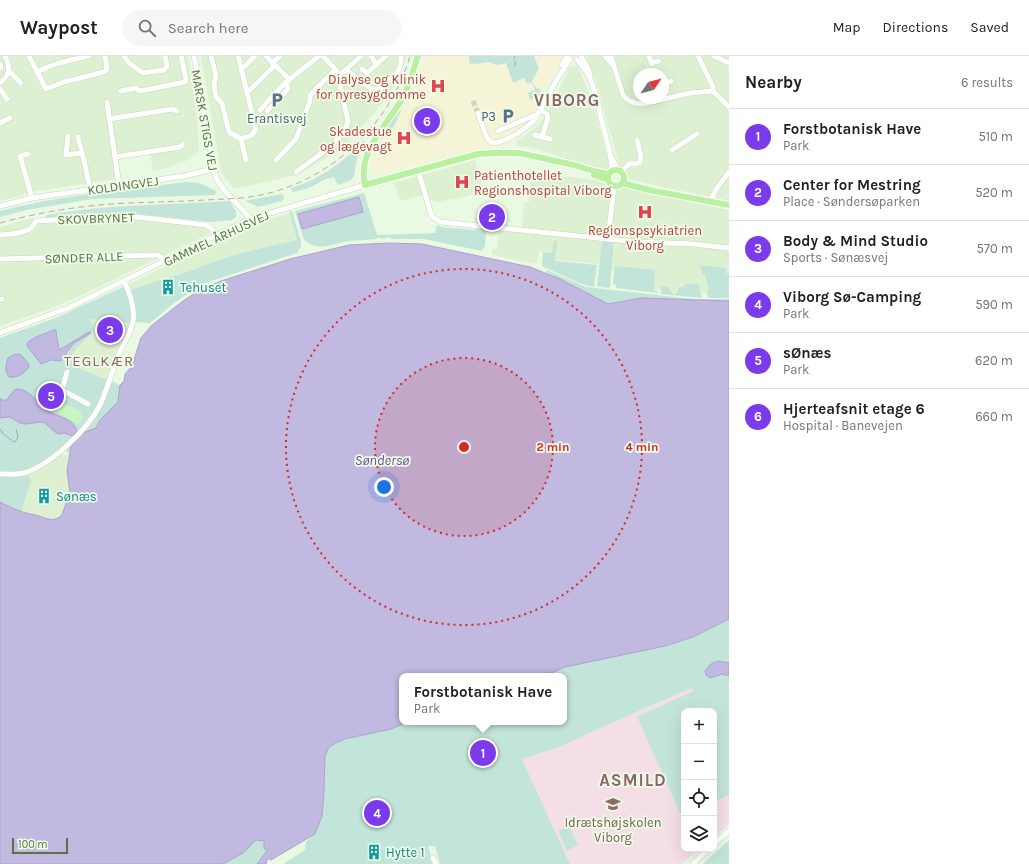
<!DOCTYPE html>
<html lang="en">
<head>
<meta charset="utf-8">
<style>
  body { margin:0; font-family:Karla,sans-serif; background:#f6f6f6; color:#202124 }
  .controls { position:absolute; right:12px; bottom:12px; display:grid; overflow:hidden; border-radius:8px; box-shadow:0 4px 16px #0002 }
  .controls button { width:36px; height:36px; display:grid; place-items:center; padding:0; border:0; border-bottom:1px solid #e0e0e0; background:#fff; color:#202124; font:20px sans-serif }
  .compass { position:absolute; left:633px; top:12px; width:36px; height:36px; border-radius:50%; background:#fff; box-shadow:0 4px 16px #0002; rotate:55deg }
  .scale { position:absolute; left:12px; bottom:10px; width:56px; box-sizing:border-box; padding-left:4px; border:2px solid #5f6e4c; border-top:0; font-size:11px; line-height:14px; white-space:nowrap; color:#5f6e4c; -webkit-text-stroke:3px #effde8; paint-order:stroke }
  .you { position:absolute; left:384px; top:431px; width:14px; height:14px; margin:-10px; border:3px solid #fff; border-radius:50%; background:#1a73e8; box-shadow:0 0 0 6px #1a73e833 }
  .badge { display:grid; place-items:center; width:26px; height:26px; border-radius:50%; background:#7c3aed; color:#fff; font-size:13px; font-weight:700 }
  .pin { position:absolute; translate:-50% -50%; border:2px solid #fff; box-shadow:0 1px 4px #0006 }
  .popup { position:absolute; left:399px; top:617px; width:168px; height:52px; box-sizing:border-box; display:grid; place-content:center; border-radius:8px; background:#fff; filter:drop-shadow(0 1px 3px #0005); font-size:13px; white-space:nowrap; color:#757577 }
  .popup b { font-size:15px; color:#202124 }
  .popup::after { content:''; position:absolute; left:50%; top:100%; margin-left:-8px; border:8px solid transparent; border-top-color:#fff }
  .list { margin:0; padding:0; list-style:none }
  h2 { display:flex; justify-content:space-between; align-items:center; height:52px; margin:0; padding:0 16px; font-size:17px }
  h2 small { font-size:13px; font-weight:400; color:#757577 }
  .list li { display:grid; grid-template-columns:26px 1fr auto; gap:12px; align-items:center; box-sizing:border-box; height:56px; padding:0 16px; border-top:1px solid #e0e0e0 }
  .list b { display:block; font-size:15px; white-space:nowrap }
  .list p { margin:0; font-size:13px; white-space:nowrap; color:#757577 }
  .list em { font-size:13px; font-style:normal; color:#757577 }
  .icon { flex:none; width:22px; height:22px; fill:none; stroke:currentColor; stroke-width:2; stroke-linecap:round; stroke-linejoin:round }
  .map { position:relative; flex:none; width:729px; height:808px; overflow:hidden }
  header { display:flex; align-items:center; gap:24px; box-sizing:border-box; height:56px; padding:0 20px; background:#fff; border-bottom:1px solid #e0e0e0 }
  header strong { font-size:19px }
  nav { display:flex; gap:22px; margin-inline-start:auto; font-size:14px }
  .search { width:280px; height:36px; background:#f6f6f6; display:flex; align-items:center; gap:10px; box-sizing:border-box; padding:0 14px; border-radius:22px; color:#757577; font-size:15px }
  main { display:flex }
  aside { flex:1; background:#fff }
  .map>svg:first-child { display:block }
  .residential { fill:#ddf0d1; fill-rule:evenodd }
  .education { fill:#f5dfe6 }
  .medical { fill:#f6f4d6 }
  .green { fill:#c3e5d9; fill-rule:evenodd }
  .sand { fill:#c8f5c0 }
  .water { fill:#c1b9e0; stroke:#aba1d1 }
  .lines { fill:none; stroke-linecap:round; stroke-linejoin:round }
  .stream { stroke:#aba1d1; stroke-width:1 }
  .minor-tunnel { stroke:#c7d6bc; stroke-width:5; stroke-dasharray:5 2.5; stroke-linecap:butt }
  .minor-casing { stroke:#c8d7ba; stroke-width:6 }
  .major-casing { stroke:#fff; stroke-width:8 }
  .minor { stroke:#fff; stroke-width:5 }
  .major { stroke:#baf1a1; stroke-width:6 }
  .rail { stroke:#c0a3af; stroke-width:1; stroke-dasharray:6 4; stroke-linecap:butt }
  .ring { fill:none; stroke:#d62828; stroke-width:2; stroke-dasharray:2 4 }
  .labels { text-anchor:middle; stroke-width:3.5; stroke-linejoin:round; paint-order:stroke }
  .health-label { font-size:13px; fill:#be3a42; stroke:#effde8; text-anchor:end }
  .service-label { font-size:13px; fill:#4e5e75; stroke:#effde8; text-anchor:end }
  .street-label { font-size:13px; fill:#5f6e4c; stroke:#effde8 }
  .culture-label { font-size:13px; fill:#0d838f; stroke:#effde8; text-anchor:start }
  .education-label { font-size:13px; fill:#785e54; stroke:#effde8 }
  .water-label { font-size:14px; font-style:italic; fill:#615292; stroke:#effde8 }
  .quarter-label { font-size:15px; letter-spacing:1px; fill:#8b646e; stroke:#effde8 }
  .district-label { font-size:17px; font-weight:bold; letter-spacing:1px; fill:#8b646e; stroke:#effde8 }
  .centre { fill:#d62828; stroke:#effde8; stroke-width:2 }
  .ring-label { font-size:12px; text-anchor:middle; font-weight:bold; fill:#d62828; stroke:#effde8; stroke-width:3.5; stroke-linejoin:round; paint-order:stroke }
</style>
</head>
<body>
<header>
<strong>Waypost</strong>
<div class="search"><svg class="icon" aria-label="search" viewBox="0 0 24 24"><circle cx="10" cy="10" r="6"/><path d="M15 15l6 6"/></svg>Search here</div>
<nav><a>Map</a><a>Directions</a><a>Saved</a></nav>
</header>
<main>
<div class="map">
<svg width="729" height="808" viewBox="0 0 729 808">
  <rect width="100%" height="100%" fill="#eaf9e2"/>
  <g class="residential">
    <polygon points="0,0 188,0 197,63 199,95 188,104 153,116 150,97 112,102 116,123 37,135 0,145"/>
    <polygon points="201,0 407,0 389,39 359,75 337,96 296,119 234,133 221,116"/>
    <path d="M 587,0 L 729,0 L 729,145 L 663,131 L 630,123 L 619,109 L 597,28 L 587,3 ZM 639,18 L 663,18 L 663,42 L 639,42 Z"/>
    <polygon points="578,10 593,47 610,111 606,115 586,110 538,93 517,90 516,86 537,70 548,55 570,11"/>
    <polygon points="475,104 484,135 459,142 436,146 430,143 428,137 400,145 394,127"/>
    <polygon points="561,120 602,125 625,132 729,154 729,218 726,218 726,213 700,209 702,218 705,217 709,235 701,237 699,229 678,231 676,237 654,233 655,219 611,214 615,186 602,184 599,208 555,204 557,185 554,181 552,196 539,195 537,206 535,208 492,199 492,193 497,193 499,177 489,176 490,173 522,176 524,147 530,145 530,126"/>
    <polygon points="289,157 297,184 248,195 224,202 190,215 130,234 129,228 250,169"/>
    <polygon points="32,162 42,166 134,163 202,171 208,173 211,177 84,238 49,253 0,270 0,171"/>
    <polygon points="90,263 131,267 118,295 108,324 73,310 70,302 75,292 87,283"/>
    <polygon points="61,399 69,399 67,415 70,436 62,459 59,462 48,464 38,460 21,456 31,426 28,418"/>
  </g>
  <g class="education">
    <polygon points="692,632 703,655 684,655 684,793 699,793 681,808 570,808 522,703 559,691 634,657"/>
    <polygon points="714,681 729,714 729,768 714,781"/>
  </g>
  <polygon class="medical" points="424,0 561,0 563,4 544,35 545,55 530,72 505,89 450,99 418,109 409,110 373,119 369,114 371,103 381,84 389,78 394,70 406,51"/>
  <g class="green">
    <path d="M 469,0 L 534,0 L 539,13 L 532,25 L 534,30 L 541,34 L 539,36 L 541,39 L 530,44 L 528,37 L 535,34 L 531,26 L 527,28 L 524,22 L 513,27 L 506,7 L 499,9 L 493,8 L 493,7 C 484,4 478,10 469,7 Z"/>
    <path d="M 402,53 L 394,70 L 389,78 L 381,84 C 383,75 393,59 402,53 Z"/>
    <path d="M 364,84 L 365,85 C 362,91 358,97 357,103 C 352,121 360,122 338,129 L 334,121 L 326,123 L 309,132 L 292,136 L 291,132 C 319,124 344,106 364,84 Z"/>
    <path d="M 186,126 L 200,127 L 216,135 L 215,139 L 92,143 L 26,154 L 0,161 L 0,155 C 61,139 124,134 186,126 Z"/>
    <path d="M 364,137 L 377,179 L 435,177 L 437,169 L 442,171 L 474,174 L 477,172 L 490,173 L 489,176 L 486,176 L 485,190 L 482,195 L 424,183 L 392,183 L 389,181 L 381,183 L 380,181 L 376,183 C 367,184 359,184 350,185 C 332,187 320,197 304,184 L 295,155 Z"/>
    <polygon points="281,138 283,139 284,143 282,145 258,151 245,145"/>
    <path d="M 230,145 L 236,155 L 236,161 L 232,164 L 212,166 L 128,157 L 47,162 L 46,159 C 107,148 169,149 230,145 Z"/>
    <polygon points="292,155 301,185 301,190 297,197 202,228 174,247 150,267 134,266 130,234 190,215 224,202 249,195 297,184 289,156"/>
    <polygon points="554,184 557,185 555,205 597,209 594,231 579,227 542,210 543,196 552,197"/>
    <polygon points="602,184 614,186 610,231 609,232 597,230"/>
    <polygon points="700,209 726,212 726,217 729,218 729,242 709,242 706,236 709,235 705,218 702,218"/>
    <polygon points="615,210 655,214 654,234 657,235 658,237 616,232 616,229 613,228"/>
    <polygon points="547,214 586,231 693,243 729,243 729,245 641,242 608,248 546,216"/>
    <path d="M 687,227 L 699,229 L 702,242 L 661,238 L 661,230 L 669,231 C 670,236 672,237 676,238 L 679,231 L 683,231 Z"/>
    <path d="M 125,230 L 126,233 L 132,256 L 131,267 L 90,263 L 94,274 C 85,286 77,289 70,302 L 73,310 L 108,324 L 93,359 L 66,388 L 52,400 L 25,416 L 0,417 L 0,282 L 58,261 ZM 54,274 L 57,275 L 59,294 L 89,276 L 90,278 L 74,287 L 68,298 L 64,299 L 60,305 L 51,304 L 41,308 L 27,290 L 45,277 Z"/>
    <polygon points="111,325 120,329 118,346 100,364 96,372 83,377 71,391 69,399 66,393 95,361"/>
    <polygon points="27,417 31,426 21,456 0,446 0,419"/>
    <polygon points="729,563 729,739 714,746 714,655 703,655 697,644 702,655 684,655 684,760 682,761 637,661 693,635 692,632 634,657 559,691 522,703 570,808 440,808 435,790 428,790 434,808 283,808 305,794 306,786 315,777 322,760 324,736 325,700 329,691 338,686 402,668 407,666 564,666 564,620 544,620 564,611 665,590 693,581"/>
    <polygon points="569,770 578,789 567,795 558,775"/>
    <polygon points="256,784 264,785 264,792 267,795 257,808 223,808 243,797"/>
    <polygon points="729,784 729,808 703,808"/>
  </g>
  <path class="sand" d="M 46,339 L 57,341 L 63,348 L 74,351 L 76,354 L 80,355 L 83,362 L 78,369 C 66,359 51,356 40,343 Z"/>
  <g class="water">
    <polygon points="359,141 363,156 302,173 298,158"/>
    <path d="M 390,187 L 422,188 L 530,211 L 560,223 L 608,248 L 641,242 L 729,245 L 729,563 L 693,581 L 665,590 L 565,611 L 544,620 L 402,620 L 402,666 L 407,666 L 391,673 L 345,683 L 338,686 L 329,691 L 325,700 L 324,736 L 322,760 L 315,778 L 271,804 L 268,802 L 266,808 L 257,808 L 267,795 L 264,792 L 264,785 L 256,784 L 243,797 L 223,808 L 0,808 L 0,446 C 11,452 23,457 35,459 C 45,461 52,468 62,459 L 70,436 L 67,415 L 71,391 L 75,385 L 83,377 L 96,372 L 100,364 L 118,346 L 120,329 L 124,325 L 125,318 L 132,310 L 141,282 L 151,270 L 183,245 L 200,234 L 221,225 L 290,203 L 349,189 Z"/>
    <polygon points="54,274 56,274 59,294 89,276 91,277 74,287 61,305 51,304 41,308 27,290 28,286 36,281"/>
    <path d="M 20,298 L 28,307 L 29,311 C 24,318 17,322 9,321 C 4,314 6,309 8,302 L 13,299 Z"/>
    <path d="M 18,333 C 31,334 36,346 46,354 C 56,361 73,361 77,375 L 72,380 L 65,377 L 59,378 L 55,376 L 45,367 L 41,366 L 26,368 L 20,367 L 10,361 L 0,362 L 0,342 L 2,344 L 7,344 L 14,334 Z"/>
    <path d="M 719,605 L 729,607 L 729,620 L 722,618 L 710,622 L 706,619 L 705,615 C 709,609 712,606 719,605 Z"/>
  </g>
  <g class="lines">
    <g class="stream">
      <polyline points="514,3 515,0"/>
      <polyline points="515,5 515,10"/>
      <polyline points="0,373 2,375 2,377 14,386 16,385 18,380 16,373"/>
    </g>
    <polyline class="minor-tunnel" points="473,45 478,57"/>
    <g class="minor-casing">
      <g id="minor">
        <polyline points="29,0 46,33 64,26 104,16 107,13 105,0"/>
        <polyline points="124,0 129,7 143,17 164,14 167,10 165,0"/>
        <path d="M 194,0 L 215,119 C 222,137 239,147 250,163"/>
        <polyline points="211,0 216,20 214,28 216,41 222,47 229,76 241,83 246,104"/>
        <polyline points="238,0 256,73 252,79 241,83"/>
        <polyline points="266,0 289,23"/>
        <polyline points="323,0 337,15"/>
        <polyline points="371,0 377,9"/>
        <polyline points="581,0 588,12 590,19"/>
        <polyline points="605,0 613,9"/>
        <path d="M 611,0 L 623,39 C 628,46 635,48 643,48 L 690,37 L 713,35"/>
        <polyline points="649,0 652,8"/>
        <polyline points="698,0 713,31 713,35 729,51"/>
        <polyline points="714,0 729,7"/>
        <path d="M 577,4 C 595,21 597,47 603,70 C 607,85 612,100 612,115"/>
        <polyline points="272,7 280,0"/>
        <polyline points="651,7 659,5"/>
        <polyline points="0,8 1,11 0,12"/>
        <polyline points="562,9 567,0"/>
        <polyline points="245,10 255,0"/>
        <polyline points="362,13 367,17 386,0"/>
        <path d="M 346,14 L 373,34 C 381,35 396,20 399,13 C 401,9 401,4 401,0"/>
        <polyline points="9,15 21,27"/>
        <path d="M 37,16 C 54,7 71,4 89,0"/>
        <polyline points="340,19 361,0"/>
        <path d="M 0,27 C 10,19 11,11 5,0"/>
        <polyline points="664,28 671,25"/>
        <polyline points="0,33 7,43"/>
        <polyline points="250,34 275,9"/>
        <polyline points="121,35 135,32 140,35 185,26 186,23 181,0"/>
        <polyline points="107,46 119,129"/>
        <polyline points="260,54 286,26 319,0"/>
        <polyline points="541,54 547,58 548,62 542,81"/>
        <polyline points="267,55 288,33 286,26"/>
        <polyline points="478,57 487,82 491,86 495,87 502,85 517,78 534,65 556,25 570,3"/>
        <polyline points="109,63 173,53 177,55"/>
        <polyline points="0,67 10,62"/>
        <polyline points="498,75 538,58"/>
        <polyline points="535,79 550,83"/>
        <polyline points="68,80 66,99 82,97"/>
        <polyline points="78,81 86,113 90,133"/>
        <polyline points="672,94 697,78"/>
        <polyline points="28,98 20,100 32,142"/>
        <polyline points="115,101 180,91 183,88"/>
        <polyline points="612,102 618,115"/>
        <polyline points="276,104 296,83 310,45 310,39 335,14"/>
        <polyline points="418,114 431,158 434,162 441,166 637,186 693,188 729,192"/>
        <path d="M 296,116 C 312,104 344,85 348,65 L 339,24 L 340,19"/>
        <polyline points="621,116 629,108 636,108 640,106 641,101 637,84"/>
        <polyline points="710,145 717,132 729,116"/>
        <polyline points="0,150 32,142 184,120 213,113"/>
        <path d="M 0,179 C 12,178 31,178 36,165 L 128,160 L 206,169 L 211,172 L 217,179"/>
        <polyline points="608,183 614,130"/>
        <polyline points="0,203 157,199 161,201 163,206"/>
        <polyline points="0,244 2,243"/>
        <polyline points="0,277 68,252 250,163 365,129"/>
        <polyline points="67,316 62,334 88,348"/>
        <path d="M 0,418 C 8,418 17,419 24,417 C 51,409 88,373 100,349 C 107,334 111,318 117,303 C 121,291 130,279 133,266 C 135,253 130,236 124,225"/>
        <polyline points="714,788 729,775"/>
        <polyline points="433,802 436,808"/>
        <polyline points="693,808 708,793"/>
      </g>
    </g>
    <g class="major-casing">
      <g id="major">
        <path d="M 418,0 C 413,14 410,28 403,41 C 388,69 357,94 365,129 L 452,105 L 478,98 L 493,97 L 519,97 L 574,109 L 593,115 L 609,118"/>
        <circle cx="616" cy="122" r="8"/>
        <polyline points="594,119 608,124"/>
        <polyline points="622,127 649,134 729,149"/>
      </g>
    </g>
    <use href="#minor" class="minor"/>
    <use href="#major" class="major"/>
    <path class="rail" d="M 0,167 C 36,157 73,151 111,148 C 142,146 173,146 205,144 C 222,143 239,143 256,140 C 328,127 390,70 410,0"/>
  </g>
  <circle cx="464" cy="391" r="89" fill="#d62828" fill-opacity=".12"/>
  <g class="ring">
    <circle cx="464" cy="391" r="89"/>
    <circle cx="464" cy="391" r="178"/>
  </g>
  <defs>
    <g id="hospital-bare" transform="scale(1.2)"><path d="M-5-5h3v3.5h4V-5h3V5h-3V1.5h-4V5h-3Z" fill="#e0444e" stroke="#effde8" stroke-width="2.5" paint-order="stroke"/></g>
    <g id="parking-bare" transform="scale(1.2)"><path d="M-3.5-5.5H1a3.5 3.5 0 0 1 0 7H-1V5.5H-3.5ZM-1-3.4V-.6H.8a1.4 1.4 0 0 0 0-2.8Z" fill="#5c6f8a" stroke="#effde8" stroke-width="2.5" paint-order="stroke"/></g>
    <g id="building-bare" transform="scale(1.2)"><path d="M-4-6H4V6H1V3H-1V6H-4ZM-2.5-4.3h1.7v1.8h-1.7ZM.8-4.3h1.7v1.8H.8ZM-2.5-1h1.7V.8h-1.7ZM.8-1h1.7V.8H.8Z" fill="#0f9aa8" stroke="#effde8" stroke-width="2.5" paint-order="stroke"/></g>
    <g id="school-bare" transform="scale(1.2)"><path d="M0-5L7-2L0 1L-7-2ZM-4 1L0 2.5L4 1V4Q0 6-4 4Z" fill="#8d6e63" stroke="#effde8" stroke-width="2.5" paint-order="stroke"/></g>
  </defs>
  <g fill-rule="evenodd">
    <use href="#hospital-bare" x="438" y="30"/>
    <use href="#parking-bare" x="277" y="44"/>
    <use href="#parking-bare" x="508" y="60"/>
    <use href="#hospital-bare" x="404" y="82"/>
    <use href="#hospital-bare" x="462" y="126"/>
    <use href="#hospital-bare" x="645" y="156"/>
    <use href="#building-bare" x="168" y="231"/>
    <use href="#building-bare" x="44" y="440"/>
    <use href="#school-bare" x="613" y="748"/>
    <use href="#building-bare" x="374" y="796"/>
  </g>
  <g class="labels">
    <g class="health-label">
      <text x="426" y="28">Dialyse og Klinik<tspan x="426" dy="15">for nyresygdomme</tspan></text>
      <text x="392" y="80">Skadestue<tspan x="392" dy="15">og lægevagt</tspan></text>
      <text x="474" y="124" text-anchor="start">Patienthotellet<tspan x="474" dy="15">Regionshospital Viborg</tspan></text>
      <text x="645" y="179" text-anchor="middle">Regionspsykiatrien<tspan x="645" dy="15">Viborg</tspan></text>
    </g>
    <g class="service-label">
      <text x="496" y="65">P3</text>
      <text x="277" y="67" text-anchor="middle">Erantisvej</text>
    </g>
    <g class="street-label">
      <text transform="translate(205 64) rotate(80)" y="5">MARSK STIGS VEJ</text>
      <text transform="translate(123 129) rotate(-8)" y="5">KOLDINGVEJ</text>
      <text transform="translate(96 162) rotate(-2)" y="5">SKOVBRYNET</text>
      <text transform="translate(216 182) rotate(-25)" y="5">GAMMEL ÅRHUSVEJ</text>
      <text transform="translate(84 201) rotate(-2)" y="5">SØNDER ALLE</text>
    </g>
    <g class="culture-label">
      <text x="180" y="236">Tehuset</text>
      <text x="56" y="445">Sønæs</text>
      <text x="386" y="801">Hytte 1</text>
    </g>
    <g class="education-label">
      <text x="613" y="771">Idrætshøjskolen<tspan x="613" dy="15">Viborg</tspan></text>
    </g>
    <g class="water-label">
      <text x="382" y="409">Søndersø</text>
    </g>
    <g class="quarter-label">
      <text x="99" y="310">TEGLKÆR</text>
    </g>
    <g class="district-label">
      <text x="567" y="50">VIBORG</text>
      <text x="633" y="730">ASMILD</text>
    </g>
  </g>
  <circle cx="464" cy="391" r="6" class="centre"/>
  <g class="ring-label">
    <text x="553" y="395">2 min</text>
    <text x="642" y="395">4 min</text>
  </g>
</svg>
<div class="controls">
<button>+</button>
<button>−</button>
<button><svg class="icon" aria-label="locate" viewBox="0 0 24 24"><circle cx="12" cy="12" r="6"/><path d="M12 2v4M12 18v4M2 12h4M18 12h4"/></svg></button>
<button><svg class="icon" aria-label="layers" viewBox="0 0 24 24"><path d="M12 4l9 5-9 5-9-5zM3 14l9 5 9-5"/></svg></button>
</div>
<svg class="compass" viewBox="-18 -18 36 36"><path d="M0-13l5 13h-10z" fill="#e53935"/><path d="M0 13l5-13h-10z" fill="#757577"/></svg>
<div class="scale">100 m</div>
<div class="you"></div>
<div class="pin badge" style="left:483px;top:697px">1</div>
<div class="popup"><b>Forstbotanisk Have</b>Park</div>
<div class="pin badge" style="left:492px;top:161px">2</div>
<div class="pin badge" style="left:110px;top:274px">3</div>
<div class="pin badge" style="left:377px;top:757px">4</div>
<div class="pin badge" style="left:51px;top:340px">5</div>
<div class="pin badge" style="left:427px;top:65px">6</div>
</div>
<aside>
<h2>Nearby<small>6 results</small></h2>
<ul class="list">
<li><span class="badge">1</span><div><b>Forstbotanisk Have</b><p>Park</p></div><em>510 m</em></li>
<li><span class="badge">2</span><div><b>Center for Mestring</b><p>Place · Søndersøparken</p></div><em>520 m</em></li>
<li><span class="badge">3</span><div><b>Body &amp; Mind Studio</b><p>Sports · Sønæsvej</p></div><em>570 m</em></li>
<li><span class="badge">4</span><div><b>Viborg Sø-Camping</b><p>Park</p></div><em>590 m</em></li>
<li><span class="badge">5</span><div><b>sØnæs</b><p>Park</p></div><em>620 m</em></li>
<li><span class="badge">6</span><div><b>Hjerteafsnit etage 6</b><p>Hospital · Banevejen</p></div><em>660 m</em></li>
</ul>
</aside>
</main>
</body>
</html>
